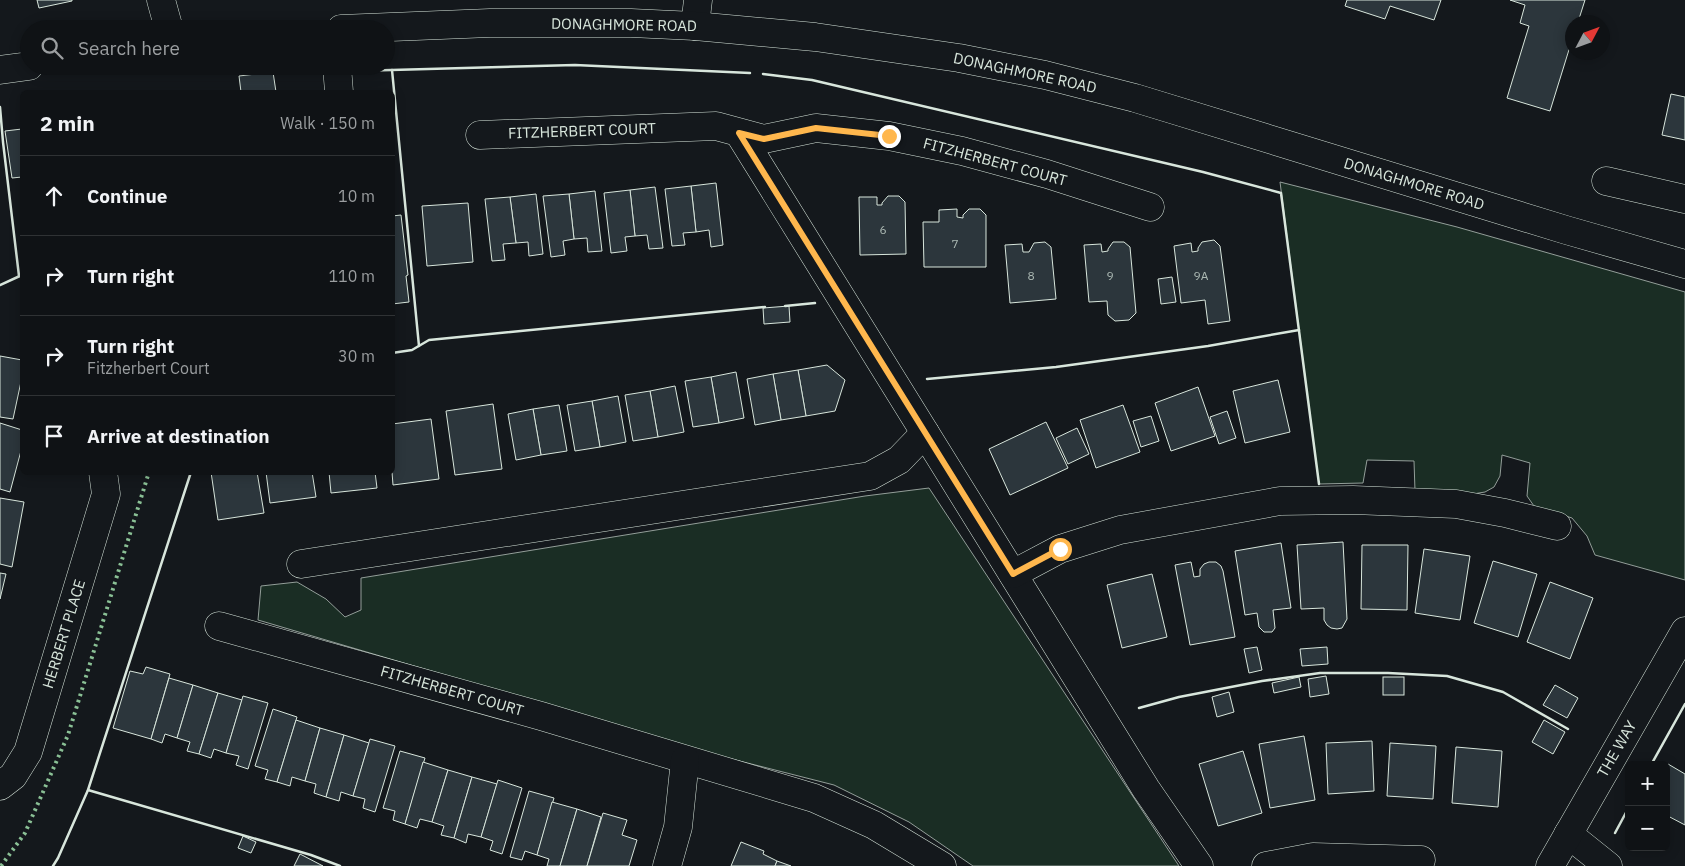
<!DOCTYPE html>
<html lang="en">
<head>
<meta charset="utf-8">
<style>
  body { margin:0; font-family:"IBM Plex Sans",sans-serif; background:#1d2022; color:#f1f3f6 }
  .controls { position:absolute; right:15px; bottom:15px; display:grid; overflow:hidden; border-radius:8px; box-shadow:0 2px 12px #0003 }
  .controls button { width:45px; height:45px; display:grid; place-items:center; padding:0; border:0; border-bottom:1px solid #2f3234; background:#0f1215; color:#f1f3f6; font:25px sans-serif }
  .compass { position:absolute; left:1565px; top:15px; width:45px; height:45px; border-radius:50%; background:#0f1215; box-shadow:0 2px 12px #0003; rotate:49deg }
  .stop { position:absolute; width:15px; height:15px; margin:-11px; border:4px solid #ffb74d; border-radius:50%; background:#fff }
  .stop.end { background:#ffb74d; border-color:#fff; box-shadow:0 1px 5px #0008 }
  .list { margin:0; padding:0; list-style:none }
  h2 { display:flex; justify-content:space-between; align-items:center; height:65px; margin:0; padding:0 20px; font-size:21px }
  h2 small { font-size:16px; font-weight:400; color:#9b9ea0 }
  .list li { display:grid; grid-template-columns:32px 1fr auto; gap:15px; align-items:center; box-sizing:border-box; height:80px; padding:0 20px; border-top:1px solid #2f3234 }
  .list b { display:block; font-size:19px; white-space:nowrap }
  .list p { margin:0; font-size:16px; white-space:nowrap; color:#9b9ea0 }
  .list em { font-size:16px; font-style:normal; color:#9b9ea0 }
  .icon { flex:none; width:28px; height:28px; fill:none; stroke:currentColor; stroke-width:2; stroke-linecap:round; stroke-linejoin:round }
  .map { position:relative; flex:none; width:1685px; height:866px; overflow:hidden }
  .search { position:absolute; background:#0f1215; box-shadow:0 2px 12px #0003; left:20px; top:20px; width:375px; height:55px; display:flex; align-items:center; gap:12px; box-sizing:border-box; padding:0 18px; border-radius:28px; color:#9b9ea0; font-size:19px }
  .panel { position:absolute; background:#0f1215; box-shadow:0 2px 12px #0003; left:20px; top:90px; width:375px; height:385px; border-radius:8px }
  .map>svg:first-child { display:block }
  .green { fill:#1a2d24; stroke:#939e99 }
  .building { fill:#2c363c; stroke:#d8e6dc }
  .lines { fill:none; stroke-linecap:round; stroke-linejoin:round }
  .street-casing { stroke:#d8e6dc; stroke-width:29 }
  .primary-casing { stroke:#d8e6dc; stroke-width:29 }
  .street { stroke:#14181c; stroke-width:28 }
  .primary { stroke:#14181c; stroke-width:28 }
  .hedge { stroke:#8ac095; stroke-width:4; stroke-dasharray:2.5 4; stroke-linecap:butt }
  .wall { stroke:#d8e6dc; stroke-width:2.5 }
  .route { stroke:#ffb74d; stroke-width:6 }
  .labels { text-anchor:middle; stroke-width:4; stroke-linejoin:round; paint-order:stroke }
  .number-label { font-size:12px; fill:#adbab4 }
  .street-label { font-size:15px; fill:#d8e6dc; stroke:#14181c }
</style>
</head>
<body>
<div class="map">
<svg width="1685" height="866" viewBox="0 0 1685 866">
  <rect width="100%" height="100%" fill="#14181c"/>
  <g class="green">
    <polygon points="1280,182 1457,227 1685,292 1685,580 1595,555 1587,536 1572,518 1534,506 1527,496 1530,463 1502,455 1500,476 1494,487 1485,492 1473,494 1415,491 1414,461 1367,460 1363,483 1319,484"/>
    <polygon points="929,488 1179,866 973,866 909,822 834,785 716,755 258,620 261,586 297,582 326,599 345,617 361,610 361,578 865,496"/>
  </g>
  <g class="building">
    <polygon points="37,0 72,0 72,1 39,8"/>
    <polygon points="1347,0 1441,0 1434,20 1390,6 1385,19 1345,6"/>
    <polygon points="1510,0 1585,0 1578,22 1572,22 1572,40 1550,111 1507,98 1529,26 1520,23 1525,5"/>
    <polygon points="273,72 276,92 241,92 239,76"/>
    <polygon points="1671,94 1685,97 1685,140 1662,135"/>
    <polygon points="22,129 22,177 12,178 5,131"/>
    <polygon points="716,183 723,245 711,247 709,230 696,232 691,186"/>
    <polygon points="691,186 696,232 683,233 685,245 672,246 665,189"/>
    <polygon points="655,187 663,248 649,249 647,235 635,236 630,190"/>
    <polygon points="630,190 635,236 625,237 627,251 611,253 604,193"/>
    <polygon points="595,191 602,251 588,252 587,238 574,239 569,194"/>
    <polygon points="536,194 543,254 529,256 528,242 516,243 510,197"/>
    <polygon points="569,194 574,239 563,241 565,255 551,257 543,196"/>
    <polygon points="888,196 899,196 905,202 906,254 860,255 859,197 877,197 877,205 882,205 882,203"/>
    <polygon points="510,197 516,243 503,244 505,260 492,261 485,199"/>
    <polygon points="468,203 473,262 427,266 422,206"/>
    <polygon points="957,209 957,217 963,218 963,215 969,209 980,209 986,215 986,267 924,267 923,222 939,222 939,210"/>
    <polygon points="401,215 408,275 406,276 409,302 392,304 392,216"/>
    <polygon points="1214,240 1220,246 1230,321 1208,324 1205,300 1181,303 1174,246 1191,243 1192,252 1198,251 1198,248 1202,242"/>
    <polygon points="1045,242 1051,247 1056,299 1010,303 1005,245 1022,244 1023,252 1029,252 1034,243"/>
    <polygon points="1113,242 1124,242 1130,247 1136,313 1129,320 1115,321 1108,315 1107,301 1089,302 1084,245 1101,244 1102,252 1108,251 1108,249"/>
    <polygon points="1172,277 1176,302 1161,304 1158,279"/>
    <polygon points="789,306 790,322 764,324 763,308"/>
    <polygon points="0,356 22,360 22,377 13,419 0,417"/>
    <polygon points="827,365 845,380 835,411 806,416 798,370"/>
    <polygon points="798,370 806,416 781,420 773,374"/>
    <polygon points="736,372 744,418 719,423 711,377"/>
    <polygon points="773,374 781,420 755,425 747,379"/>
    <polygon points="711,377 719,423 693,427 685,381"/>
    <polygon points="1278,380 1290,432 1245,443 1233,391"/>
    <polygon points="675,386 684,432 658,437 650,391"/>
    <polygon points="1198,387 1215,436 1171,451 1155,403"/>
    <polygon points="650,391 658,437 633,441 625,395"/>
    <polygon points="618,396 626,442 600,447 592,401"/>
    <polygon points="592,401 600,447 575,451 567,405"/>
    <polygon points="493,404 502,469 455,475 446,411"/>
    <polygon points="559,405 567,451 541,455 533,409"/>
    <polygon points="1123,405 1140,452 1096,468 1080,420"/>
    <polygon points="533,409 541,455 516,460 508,414"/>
    <polygon points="1227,411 1236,438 1219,444 1210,417"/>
    <polygon points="1151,416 1159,441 1141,447 1133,421"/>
    <polygon points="431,419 439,479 393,485 392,472 392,424"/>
    <polygon points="1046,422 1068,468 1010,495 989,449"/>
    <polygon points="0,423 22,430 22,447 10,492 0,489"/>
    <polygon points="1077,428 1089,454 1068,464 1056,438"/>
    <polygon points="211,472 257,472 264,513 218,520"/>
    <polygon points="266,472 312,472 316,497 270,503"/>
    <polygon points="329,472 375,472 377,488 331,493"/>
    <polygon points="0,498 24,502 12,567 0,564"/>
    <polygon points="1343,542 1347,619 1342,628 1337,629 1331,628 1327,625 1324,620 1324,608 1301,609 1297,545"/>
    <polygon points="1281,543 1291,608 1273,610 1275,628 1272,632 1264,632 1259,627 1257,613 1245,615 1235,551"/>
    <polygon points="1362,545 1408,545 1407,610 1361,609"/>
    <polygon points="1424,549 1470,556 1460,620 1415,613"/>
    <polygon points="1493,561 1537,574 1518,637 1474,623"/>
    <polygon points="1191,562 1194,577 1200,576 1200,569 1204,564 1209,562 1216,562 1221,566 1223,571 1235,637 1190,645 1175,565"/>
    <polygon points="0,573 6,574 0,599"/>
    <polygon points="1152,574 1167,637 1122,648 1107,585"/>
    <polygon points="1550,582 1593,598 1570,659 1527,642"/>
    <polygon points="1257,647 1262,670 1249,673 1244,649"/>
    <polygon points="1327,647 1328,664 1302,666 1300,649"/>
    <polygon points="146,667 170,674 151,739 113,728 130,671 143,674"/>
    <polygon points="1326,676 1329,694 1310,697 1308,679"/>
    <polygon points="1299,677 1301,687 1274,693 1272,683"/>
    <rect x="1383" y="677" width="21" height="18"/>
    <polygon points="169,678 193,685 177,738 165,734 162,743 151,739"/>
    <polygon points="193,685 218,693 199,754 187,751 190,742 177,738"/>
    <polygon points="1555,685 1578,698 1567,718 1543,705"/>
    <polygon points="1229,692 1234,712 1217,717 1212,697"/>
    <polygon points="218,693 242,700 226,753 214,749 211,758 199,754"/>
    <polygon points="243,696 268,703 248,769 236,765 239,756 226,753"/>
    <polygon points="273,709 297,717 277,782 265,779 268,770 255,766"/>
    <polygon points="296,720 320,728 305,781 292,777 290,786 277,782"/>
    <polygon points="1544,720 1565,732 1553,754 1532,742"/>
    <polygon points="320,728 344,735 326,797 314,793 316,784 305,781"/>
    <polygon points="344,735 369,743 353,796 341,792 339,801 326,797"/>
    <polygon points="1304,736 1315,800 1270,808 1259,744"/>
    <polygon points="370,739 395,746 375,812 363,808 365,799 353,796"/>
    <polygon points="1372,741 1374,791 1328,794 1326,743"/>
    <polygon points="1390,743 1436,746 1433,799 1387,796"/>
    <polygon points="1456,747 1502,751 1498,807 1452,803"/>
    <polygon points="400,751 425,758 405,824 393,820 395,811 383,808"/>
    <polygon points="1243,751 1262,813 1218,826 1199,764"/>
    <polygon points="423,762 448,770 432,822 420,819 417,828 405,824"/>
    <polygon points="1668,764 1685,774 1685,825 1666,815 1666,767"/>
    <polygon points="448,770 472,777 454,838 441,835 444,826 432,822"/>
    <polygon points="472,777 497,784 481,837 468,834 466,843 454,838"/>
    <polygon points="498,780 522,788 502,854 490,850 493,841 481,837"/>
    <polygon points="529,791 554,798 537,855 525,851 522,860 510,857"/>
    <polygon points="552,802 577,809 560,866 547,866 549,859 537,855"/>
    <polygon points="577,809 601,817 587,866 560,866"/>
    <polygon points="603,813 627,820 622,835 637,840 629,866 587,866"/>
    <polygon points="243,836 256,842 251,853 238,848"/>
    <polygon points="741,842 764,851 763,854 777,861 775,866 731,866"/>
    <polygon points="300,854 323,866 294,866"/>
    <polygon points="777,861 791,866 775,866"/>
  </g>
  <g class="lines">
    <g class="street-casing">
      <g id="street">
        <polyline points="161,0 169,29"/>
        <polyline points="695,26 698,0"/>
        <polyline points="337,66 339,92"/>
        <polyline points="739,133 1146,789 1199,866"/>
        <polyline points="480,135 716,126 764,139 816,128 889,136 962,151 1047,174 1150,207"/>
        <polyline points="1606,181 1685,199"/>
        <polyline points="301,564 870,476 899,460 925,433"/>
        <polyline points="1013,574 1060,549 1120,530 1280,501 1353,500 1456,504 1505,513 1557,526"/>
        <polyline points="219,626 541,716 814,798 874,825 942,866"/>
        <polyline points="0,786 13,776 28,752 106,494 103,472"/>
        <polyline points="1568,834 1608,866"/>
        <polyline points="667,866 678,827 685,760"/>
        <polyline points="1266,866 1313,857 1421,860"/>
        <polyline points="1550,866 1685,631"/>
      </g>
    </g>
    <g class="primary-casing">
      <g id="primary">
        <polyline points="341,29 490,23 631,23 695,26 815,37 959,58 1045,75 1135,98 1566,230 1685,264"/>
        <polyline points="0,70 29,66"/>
      </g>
    </g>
    <use href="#street" class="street"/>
    <use href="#primary" class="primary"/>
    <polyline class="hedge" points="1,866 25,833 68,735 149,472"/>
    <g class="wall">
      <polyline points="392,70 419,346"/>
      <polyline points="355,71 575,65 750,73"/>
      <polyline points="763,74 812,80 1203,172 1281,193 1319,484"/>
      <polyline points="0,107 3,142 19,276"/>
      <polyline points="0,285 22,275"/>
      <polyline points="785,306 815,303"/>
      <polyline points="392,353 412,350 429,340 765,307"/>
      <polyline points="927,379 1056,367 1208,346 1299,330"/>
      <polyline points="1139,708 1179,697 1262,681 1320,673 1388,673 1447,676 1503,692 1568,729"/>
      <polyline points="1651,765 1685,704"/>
      <polyline points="88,790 311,855 340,866"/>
      <polyline points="1615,833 1629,807"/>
      <polyline points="53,866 58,858 88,790 191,472"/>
    </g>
  </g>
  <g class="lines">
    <polyline class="route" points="889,136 816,128 764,139 739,133 1013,574 1060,549"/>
  </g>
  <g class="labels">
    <g class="number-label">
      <text x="883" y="234">6</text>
      <text x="955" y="248">7</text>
      <text x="1031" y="280">8</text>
      <text x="1110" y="280">9</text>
      <text x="1201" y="280">9A</text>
    </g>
    <g class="street-label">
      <text transform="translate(624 25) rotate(1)" y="5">DONAGHMORE ROAD</text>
      <text transform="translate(1025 73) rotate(12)" y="5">DONAGHMORE ROAD</text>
      <text transform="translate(582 131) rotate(-2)" y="5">FITZHERBERT COURT</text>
      <text transform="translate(995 162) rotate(15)" y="5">FITZHERBERT COURT</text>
      <text transform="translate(1414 184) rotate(17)" y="5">DONAGHMORE ROAD</text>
      <text transform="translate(64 634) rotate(-73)" y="5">HERBERT PLACE</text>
      <text transform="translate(452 691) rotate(16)" y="5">FITZHERBERT COURT</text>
      <text transform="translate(1617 749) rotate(-60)" y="5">THE WAY</text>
    </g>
  </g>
</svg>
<div class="controls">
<button>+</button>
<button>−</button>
</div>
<svg class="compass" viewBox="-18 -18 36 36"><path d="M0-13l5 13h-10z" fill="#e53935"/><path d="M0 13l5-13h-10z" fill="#9b9ea0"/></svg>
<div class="stop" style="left:1060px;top:549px"></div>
<div class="stop end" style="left:889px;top:136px"></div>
<div class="search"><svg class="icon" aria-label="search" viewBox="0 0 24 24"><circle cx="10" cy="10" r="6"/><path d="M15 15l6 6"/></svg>Search here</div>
<section class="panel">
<h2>2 min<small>Walk · 150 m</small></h2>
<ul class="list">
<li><svg class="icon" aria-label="ahead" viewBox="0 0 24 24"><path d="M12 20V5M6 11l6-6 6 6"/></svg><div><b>Continue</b></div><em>10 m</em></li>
<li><svg class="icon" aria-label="right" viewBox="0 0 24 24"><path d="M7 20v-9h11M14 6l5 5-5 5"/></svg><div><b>Turn right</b></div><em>110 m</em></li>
<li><svg class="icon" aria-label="right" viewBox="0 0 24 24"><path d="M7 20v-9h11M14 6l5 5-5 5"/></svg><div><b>Turn right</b><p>Fitzherbert Court</p></div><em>30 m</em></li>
<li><svg class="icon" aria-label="arrive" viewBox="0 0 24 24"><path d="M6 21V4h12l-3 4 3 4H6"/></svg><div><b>Arrive at destination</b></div></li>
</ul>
</section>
</div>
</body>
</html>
